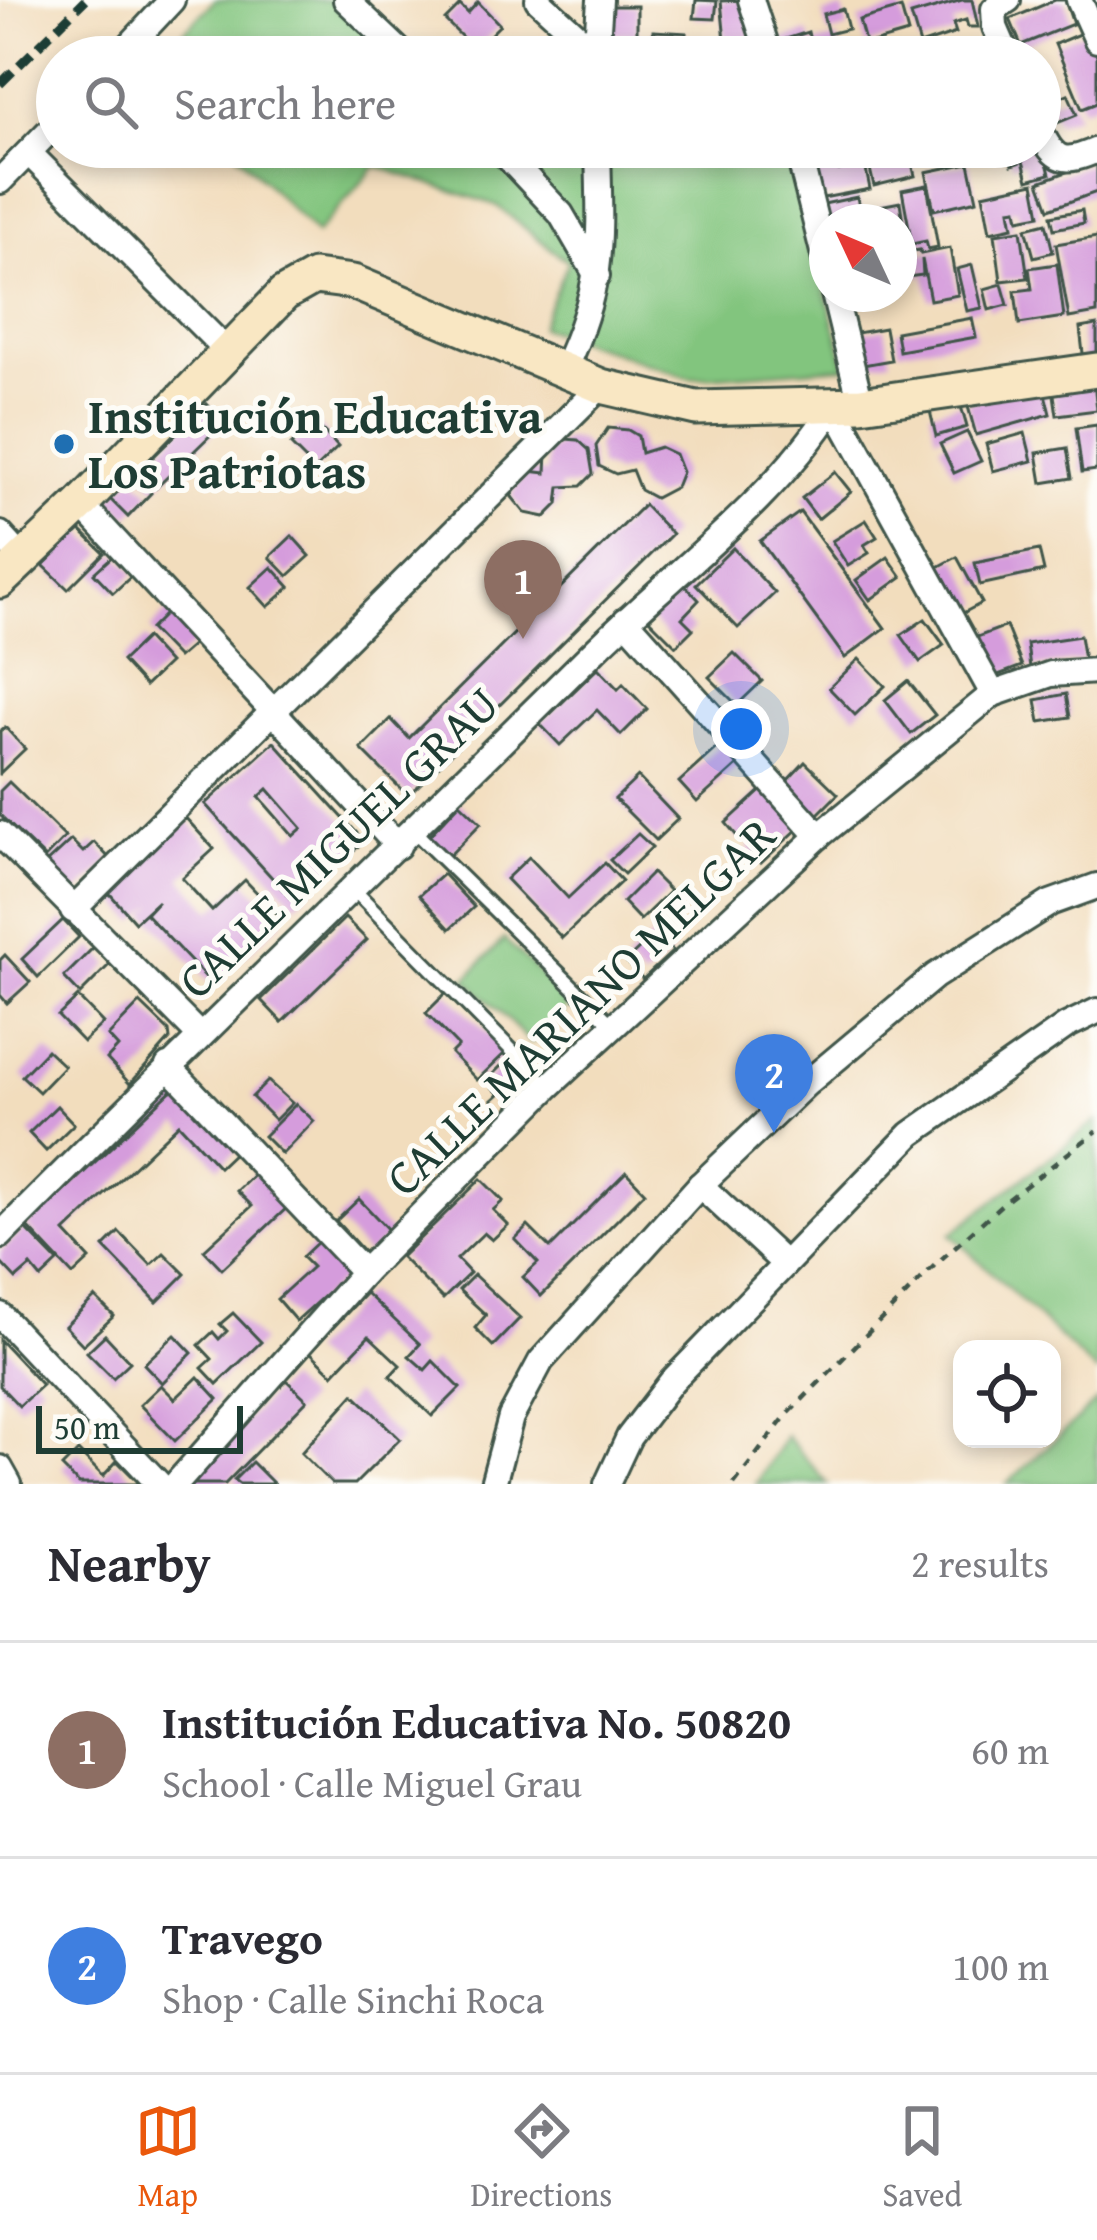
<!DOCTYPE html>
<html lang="en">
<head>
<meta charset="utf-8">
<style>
  body { margin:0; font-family:"Gentium Book Plus",serif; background:#f7f7f7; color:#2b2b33 }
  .controls { position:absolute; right:36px; bottom:36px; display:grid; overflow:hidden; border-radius:24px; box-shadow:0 6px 18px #0003 }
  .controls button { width:108px; height:108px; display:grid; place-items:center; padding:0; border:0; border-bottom:3px solid #e1e1e2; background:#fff; color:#2b2b33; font:60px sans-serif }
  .compass { position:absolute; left:809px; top:204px; width:108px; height:108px; border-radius:50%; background:#fff; box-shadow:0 6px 18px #0003; rotate:314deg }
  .scale { position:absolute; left:36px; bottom:30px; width:207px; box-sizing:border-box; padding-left:12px; border:6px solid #1f3d34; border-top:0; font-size:33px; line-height:42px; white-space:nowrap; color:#1f3d34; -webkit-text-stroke:9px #fdfcf7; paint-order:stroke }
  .you { position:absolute; left:741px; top:729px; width:42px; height:42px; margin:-30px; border:9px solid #fff; border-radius:50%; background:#1a73e8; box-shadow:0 0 0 18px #1a73e833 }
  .badge { display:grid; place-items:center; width:78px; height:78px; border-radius:50%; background:#ea580c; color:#fff; font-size:39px; font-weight:700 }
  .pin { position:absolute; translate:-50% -99px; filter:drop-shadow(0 3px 6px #0008) }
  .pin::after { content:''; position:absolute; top:63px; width:42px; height:36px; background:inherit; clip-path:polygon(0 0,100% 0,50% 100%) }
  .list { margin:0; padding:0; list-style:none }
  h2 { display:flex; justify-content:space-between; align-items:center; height:156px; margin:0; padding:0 48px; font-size:51px }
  h2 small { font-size:39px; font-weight:400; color:#7c7c81 }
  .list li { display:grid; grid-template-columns:78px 1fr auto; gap:36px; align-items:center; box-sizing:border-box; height:216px; padding:0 48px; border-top:3px solid #e1e1e2 }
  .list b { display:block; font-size:45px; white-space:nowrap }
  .list p { margin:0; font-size:39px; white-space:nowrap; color:#7c7c81 }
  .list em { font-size:39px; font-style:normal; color:#7c7c81 }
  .icon { flex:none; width:66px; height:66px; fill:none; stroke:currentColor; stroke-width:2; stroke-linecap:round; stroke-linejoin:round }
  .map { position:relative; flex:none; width:1097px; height:1484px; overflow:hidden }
  .search { position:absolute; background:#fff; box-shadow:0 6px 18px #0003; left:36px; right:36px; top:36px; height:132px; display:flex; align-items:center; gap:30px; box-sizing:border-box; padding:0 42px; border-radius:66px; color:#7c7c81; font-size:45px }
  .sheet { height:588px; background:#fff }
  nav { display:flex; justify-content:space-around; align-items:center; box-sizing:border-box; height:168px; border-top:3px solid #e1e1e2; background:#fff; font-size:33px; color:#7c7c81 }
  nav a { display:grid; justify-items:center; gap:6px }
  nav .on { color:#ea580c }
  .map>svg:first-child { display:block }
  .green { fill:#82c57e; stroke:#508159; stroke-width:3 }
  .building { fill:#d59cdc; fill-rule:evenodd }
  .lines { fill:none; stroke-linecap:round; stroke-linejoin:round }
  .lane-casing { stroke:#3f5549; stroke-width:18 }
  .street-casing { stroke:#3f5549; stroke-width:30 }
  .secondary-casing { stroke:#3f5549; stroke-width:39 }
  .path { stroke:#3f5549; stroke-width:4.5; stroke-dasharray:9 9; stroke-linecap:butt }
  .lane { stroke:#fff; stroke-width:12 }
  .street { stroke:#fff; stroke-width:24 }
  .secondary { stroke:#f9e7c3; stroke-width:33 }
  .rail { stroke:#1f3d34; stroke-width:9; stroke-dasharray:18 9; stroke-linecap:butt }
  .poi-dot { fill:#1f6fb2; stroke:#fdfcf7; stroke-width:4.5 }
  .labels { text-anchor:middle; stroke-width:10; stroke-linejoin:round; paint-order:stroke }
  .poi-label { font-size:48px; font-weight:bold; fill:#1f3d34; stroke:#fdfcf7; text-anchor:start }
  .street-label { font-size:48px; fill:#1f3d34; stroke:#fdfcf7 }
</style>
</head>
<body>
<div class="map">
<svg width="1097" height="1484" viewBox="0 0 1097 1484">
  <rect width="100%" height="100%" fill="#fdfcf7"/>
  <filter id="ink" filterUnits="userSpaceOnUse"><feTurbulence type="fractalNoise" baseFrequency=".00833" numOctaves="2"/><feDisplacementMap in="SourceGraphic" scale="24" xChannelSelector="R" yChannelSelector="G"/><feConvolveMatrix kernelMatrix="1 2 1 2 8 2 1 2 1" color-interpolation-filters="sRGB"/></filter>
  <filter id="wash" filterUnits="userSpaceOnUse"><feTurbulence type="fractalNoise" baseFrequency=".004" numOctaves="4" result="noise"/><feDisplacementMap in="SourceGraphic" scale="48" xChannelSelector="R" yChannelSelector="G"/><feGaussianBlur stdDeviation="2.7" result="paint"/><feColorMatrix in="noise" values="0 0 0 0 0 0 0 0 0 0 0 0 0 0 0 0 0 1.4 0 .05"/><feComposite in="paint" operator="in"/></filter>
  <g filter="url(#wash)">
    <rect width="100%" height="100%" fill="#f2ddbd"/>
    <g class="green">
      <polygon points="215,0 339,0 405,57 159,57"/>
      <polygon points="231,147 787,147 846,367 691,378 540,327 568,262 496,205 376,166 316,234"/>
      <polygon points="504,939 570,1004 531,1043 466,979"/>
      <polygon points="1097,1121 1097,1373 951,1234"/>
      <polygon points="1097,1401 1097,1484 1007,1484"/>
      <polygon points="786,1436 828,1484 756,1484"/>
    </g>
    <g id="blocks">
      <g class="building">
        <polygon points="696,0 717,1 715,19 694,18"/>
        <polygon points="747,0 751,38 725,41 721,1"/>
        <polygon points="962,0 972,0 978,27 968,27 966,20 953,24 956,33 920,45 911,15"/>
        <polygon points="1055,0 1065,0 1073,24 1021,45 1010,19"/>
        <polygon points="478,2 500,25 475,50 445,20 460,5 468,13"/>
        <polygon points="608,6 637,6 637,34 616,34 616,44 607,44"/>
        <polygon points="901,8 908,33 866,45 859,20"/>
        <polygon points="843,9 848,29 828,34 823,14"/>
        <polygon points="1091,29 1097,45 1097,103 1082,109 1055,44"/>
        <polygon points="653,31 686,33 685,57 652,57"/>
        <polygon points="808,32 811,45 837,38 843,57 788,57 783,40"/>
        <polygon points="1068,94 1077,115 1057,123 1048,102"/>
        <polygon points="808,147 835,147 839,170 865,165 870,189 818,199"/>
        <polygon points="887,147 908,147 915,176 874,186 866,152"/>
        <polygon points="1007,147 1043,147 1050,174 1028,180 1023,161 1012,165"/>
        <polygon points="1097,161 1097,192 1049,209 1039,182"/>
        <polygon points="969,163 977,200 934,210 926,172"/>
        <polygon points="1034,183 1040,215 1019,219 1017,209 1010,210 1013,227 990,232 983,194"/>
        <polygon points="927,185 938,247 928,249 926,241 912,244 902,190"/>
        <polygon points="857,197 862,222 828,222 824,204"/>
        <polygon points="900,202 904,228 899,228 899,222 883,222 880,206"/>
        <polygon points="1082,210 1084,223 1054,229 1051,216"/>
        <polygon points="1046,223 1053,252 1034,257 1026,228"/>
        <polygon points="1021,230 1028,278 1001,281 995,234"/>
        <polygon points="1097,237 1097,313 1069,318 1056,244"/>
        <polygon points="950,248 958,295 930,300 922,259 923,275 899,278 899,253 920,250 921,254"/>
        <polygon points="1057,264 1064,317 1019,324 1015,291 1032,289 1029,268"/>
        <polygon points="972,265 982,308 967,311 957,269"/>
        <polygon points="1002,284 1008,305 989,310 984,289"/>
        <polygon points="972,318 976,337 899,351 896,332"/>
        <polygon points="1097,325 1097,361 1084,362 1080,328"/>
        <polygon points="885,328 891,360 863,365 857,333"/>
        <polygon points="1042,382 1050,414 976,435 967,403"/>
        <polygon points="1094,382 1097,410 1057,415 1053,388"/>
        <polygon points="960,403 967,427 936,436 930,411"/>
        <polygon points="207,404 224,422 156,488 139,471"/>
        <polygon points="315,422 338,447 315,469 291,445"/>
        <polygon points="1097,425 1097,470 1082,472 1076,428"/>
        <polygon points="608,428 628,430 638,436 641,453 660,447 675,454 682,472 676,487 655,498 640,490 632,470 616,474 599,466 596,446"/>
        <polygon points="967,432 981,461 954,473 940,444"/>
        <polygon points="1025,433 1032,461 993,471 986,444"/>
        <polygon points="565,439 578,440 589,450 593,474 581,486 560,487 558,504 545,517 525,513 512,497 516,486 529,471 546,473 547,453"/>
        <polygon points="1067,448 1072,478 1042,483 1037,453"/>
        <polygon points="835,472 851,492 818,519 802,498"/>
        <polygon points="134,476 151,493 128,517 110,499"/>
        <polygon points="644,505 672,534 408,796 361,749 391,719 409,738"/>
        <polygon points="800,512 885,628 845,658 760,541"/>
        <polygon points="866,520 877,537 864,545 869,553 848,566 832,541"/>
        <polygon points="79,529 104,553 68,589 43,565"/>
        <polygon points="292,536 310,556 288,576 270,557"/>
        <polygon points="733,548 775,593 738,628 696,584"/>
        <polygon points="1039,550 1044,571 980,585 975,563"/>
        <polygon points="116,553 135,573 113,593 94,573"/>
        <polygon points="888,557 902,577 870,600 856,580"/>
        <polygon points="957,557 982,603 963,613 938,567"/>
        <polygon points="272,567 290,587 268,607 250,587"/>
        <polygon points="685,585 699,600 682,618 693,629 676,646 649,619"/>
        <polygon points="172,607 201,638 178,658 150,629"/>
        <polygon points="925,619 944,645 920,662 901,635"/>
        <polygon points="1006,626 1022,666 993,677 977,637"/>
        <polygon points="1080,636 1084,660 1030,668 1027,644"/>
        <polygon points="146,638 169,663 145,686 122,661"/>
        <polygon points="734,653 762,681 737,705 709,677"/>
        <polygon points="859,659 885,686 855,715 829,688"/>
        <polygon points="598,668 618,689 623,684 647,709 621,735 597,710 560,745 540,724"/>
        <polygon points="908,681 935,715 911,734 885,700"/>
        <polygon points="1066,694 1070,717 1040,722 1036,700"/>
        <polygon points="5,727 25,749 0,773 0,731"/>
        <path d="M 274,742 L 364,841 L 296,904 L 205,804 ZM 268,789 L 302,828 L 293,836 L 259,797 Z"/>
        <polygon points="723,742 741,762 697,802 679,782"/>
        <polygon points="805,762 838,794 816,816 784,784"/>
        <polygon points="638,777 678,819 656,840 615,799"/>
        <polygon points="9,782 65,837 45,858 0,815 0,791"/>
        <polygon points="765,787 801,826 761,863 748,848 758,838 751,831 741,841 726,823"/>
        <polygon points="460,803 481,823 448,857 427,838"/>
        <polygon points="182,814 214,849 182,878 212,911 245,880 283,920 213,985 146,914 158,901 135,922 103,886"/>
        <polygon points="638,834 652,847 624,874 610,860"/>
        <polygon points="71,840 83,852 94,842 111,860 69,901 43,866"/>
        <polygon points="529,857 568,898 605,863 622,881 562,938 506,879"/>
        <polygon points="652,873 670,891 640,920 623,902"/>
        <polygon points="443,874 474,907 450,929 419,895"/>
        <polygon points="345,918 367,940 282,1022 261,1000"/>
        <polygon points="63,920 79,937 38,977 22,959"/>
        <polygon points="656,933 673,951 643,979 626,961"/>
        <polygon points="94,947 110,964 80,994 64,977"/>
        <polygon points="5,955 30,982 7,1003 0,995 0,960"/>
        <polygon points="447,992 506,1052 477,1080 451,1053 458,1046 426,1013"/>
        <polygon points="78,997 103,1023 83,1042 58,1016"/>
        <polygon points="140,1003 169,1031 170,1039 130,1084 107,1059 118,1047 108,1036"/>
        <polygon points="47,1050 64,1066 39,1092 22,1076"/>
        <polygon points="509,1058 534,1085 505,1114 492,1100 499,1094 486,1081"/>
        <polygon points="268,1081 292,1103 275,1120 252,1097"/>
        <polygon points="177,1085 237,1150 219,1167 179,1124 65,1232 90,1259 73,1275 27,1226"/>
        <polygon points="296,1104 314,1121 282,1154 264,1136"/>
        <polygon points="57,1106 74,1124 46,1151 29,1133"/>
        <polygon points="260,1169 292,1203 222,1269 204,1250 252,1206 237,1191"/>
        <polygon points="626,1172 645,1192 541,1296 523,1277 538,1263 515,1239 528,1226 550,1248"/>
        <polygon points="481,1179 503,1201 493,1210 508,1225 492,1240 484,1233 457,1259 470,1273 443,1299 401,1257"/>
        <polygon points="359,1199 391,1233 367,1255 336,1221"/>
        <polygon points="25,1228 58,1262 41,1278 31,1266 16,1279 0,1262 0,1252"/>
        <polygon points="119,1232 151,1265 164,1253 185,1274 157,1302 104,1247"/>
        <polygon points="319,1241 349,1273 296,1321 277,1299 312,1267 302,1257"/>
        <polygon points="474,1275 520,1318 493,1346 475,1328 486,1315 459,1290"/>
        <polygon points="366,1293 420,1344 409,1356 425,1370 433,1361 460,1388 432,1416 390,1376 400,1365 369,1336 333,1374 310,1352"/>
        <polygon points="95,1297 114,1316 83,1345 65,1326"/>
        <polygon points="233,1313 261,1342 217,1384 202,1368 212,1359 199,1345 213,1332 219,1339 227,1331 220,1324"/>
        <polygon points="105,1335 130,1362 113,1378 87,1352"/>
        <polygon points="175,1335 192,1353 162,1383 144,1364"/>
        <polygon points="0,1340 42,1385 19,1406 0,1386"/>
        <polygon points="198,1377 218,1399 175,1441 140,1405 161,1385 175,1399"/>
        <polygon points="286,1380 307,1400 225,1484 184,1484"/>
        <polygon points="354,1394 400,1439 355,1484 332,1484 301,1453"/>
        <polygon points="78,1451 103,1476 117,1461 140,1484 79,1484 62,1467"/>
        <polygon points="252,1462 274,1484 239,1484 234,1480"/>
      </g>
    </g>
  </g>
  <g filter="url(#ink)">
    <use href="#blocks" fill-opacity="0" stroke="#3f5549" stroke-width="3"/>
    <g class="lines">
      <g class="lane-casing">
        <g id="lane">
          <polyline points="413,830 612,1025"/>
          <polyline points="353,889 548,1087"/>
        </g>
      </g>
      <g class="street-casing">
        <g id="street">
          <polyline points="346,0 406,57"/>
          <polyline points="538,0 595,52"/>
          <polyline points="751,0 770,57"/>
          <polyline points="1079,0 1097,40"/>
          <polyline points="119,57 172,0"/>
          <polyline points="596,57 600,0"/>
          <polyline points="1008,57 995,27 994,9 1008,0"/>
          <path d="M 1040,130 C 1055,163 1065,164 1097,150"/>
          <polyline points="498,147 561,214 597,276"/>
          <polyline points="797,147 827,268"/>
          <polyline points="29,153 229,353"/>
          <polyline points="0,181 57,123"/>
          <polyline points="834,294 861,404"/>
          <path d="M 564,369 C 605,283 600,239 598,147"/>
          <polyline points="81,504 398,846"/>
          <polyline points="0,534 23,559"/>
          <polyline points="626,620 819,836"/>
          <polyline points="0,834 199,1035"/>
          <polyline points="73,910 601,386"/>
          <polyline points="168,1066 364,1272"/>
          <polyline points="700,1185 784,1263"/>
          <path d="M 0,1236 C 195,1039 395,848 592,653 C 672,574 773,502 834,406 L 993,694"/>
          <polyline points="0,1315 159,1484"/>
          <polyline points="0,1468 9,1484"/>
          <polyline points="176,1484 364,1272 548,1087 819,836 993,694 1051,674 1097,671"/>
          <polyline points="493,1484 511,1417 541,1361 700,1185 806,1084 935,976 1050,903 1097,886"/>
          <polyline points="607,1484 629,1437 672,1381 911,1134 1066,1026 1097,1011"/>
        </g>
      </g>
      <g class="secondary-casing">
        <polyline id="secondary" points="0,581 81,504 284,294 314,277 353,282 601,386 696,408 861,404 1097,370"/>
      </g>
      <polyline class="path" points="734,1484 785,1417 936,1264 1001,1205 1097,1131"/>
      <use href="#lane" class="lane"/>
      <use href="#street" class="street"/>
      <use href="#secondary" class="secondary"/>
      <polyline class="rail" points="0,84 85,0"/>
    </g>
  </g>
  <circle class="poi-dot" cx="64" cy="444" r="12"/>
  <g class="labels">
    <g class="poi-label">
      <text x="88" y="433">Institución Educativa<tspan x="88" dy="55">Los Patriotas</tspan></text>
    </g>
    <g class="street-label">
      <text transform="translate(338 842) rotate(-44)" y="17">CALLE MIGUEL GRAU</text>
      <text transform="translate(580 1006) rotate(-44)" y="17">CALLE MARIANO MELGAR</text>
    </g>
  </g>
</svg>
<div class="controls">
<button><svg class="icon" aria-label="locate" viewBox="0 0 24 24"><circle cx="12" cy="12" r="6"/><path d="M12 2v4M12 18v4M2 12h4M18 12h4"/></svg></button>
</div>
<svg class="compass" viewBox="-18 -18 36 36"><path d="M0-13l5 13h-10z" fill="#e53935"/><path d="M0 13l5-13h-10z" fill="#7c7c81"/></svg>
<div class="scale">50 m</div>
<div class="you"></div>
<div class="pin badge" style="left:523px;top:639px;background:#8d6e63">1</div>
<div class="pin badge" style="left:774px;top:1133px;background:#3f7fe0">2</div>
<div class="search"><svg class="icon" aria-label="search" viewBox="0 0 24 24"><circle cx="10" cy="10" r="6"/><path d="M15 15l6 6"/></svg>Search here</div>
</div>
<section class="sheet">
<h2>Nearby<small>2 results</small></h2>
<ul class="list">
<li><span class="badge" style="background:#8d6e63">1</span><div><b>Institución Educativa No. 50820</b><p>School · Calle Miguel Grau</p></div><em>60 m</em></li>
<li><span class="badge" style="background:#3f7fe0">2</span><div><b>Travego</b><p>Shop · Calle Sinchi Roca</p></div><em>100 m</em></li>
</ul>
</section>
<nav>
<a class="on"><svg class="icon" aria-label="map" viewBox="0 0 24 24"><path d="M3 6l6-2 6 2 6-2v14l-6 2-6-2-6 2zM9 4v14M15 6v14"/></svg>Map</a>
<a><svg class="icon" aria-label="directions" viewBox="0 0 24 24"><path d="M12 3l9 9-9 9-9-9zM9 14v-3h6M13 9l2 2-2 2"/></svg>Directions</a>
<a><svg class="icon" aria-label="saved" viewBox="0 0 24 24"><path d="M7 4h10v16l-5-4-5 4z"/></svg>Saved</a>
</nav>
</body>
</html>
